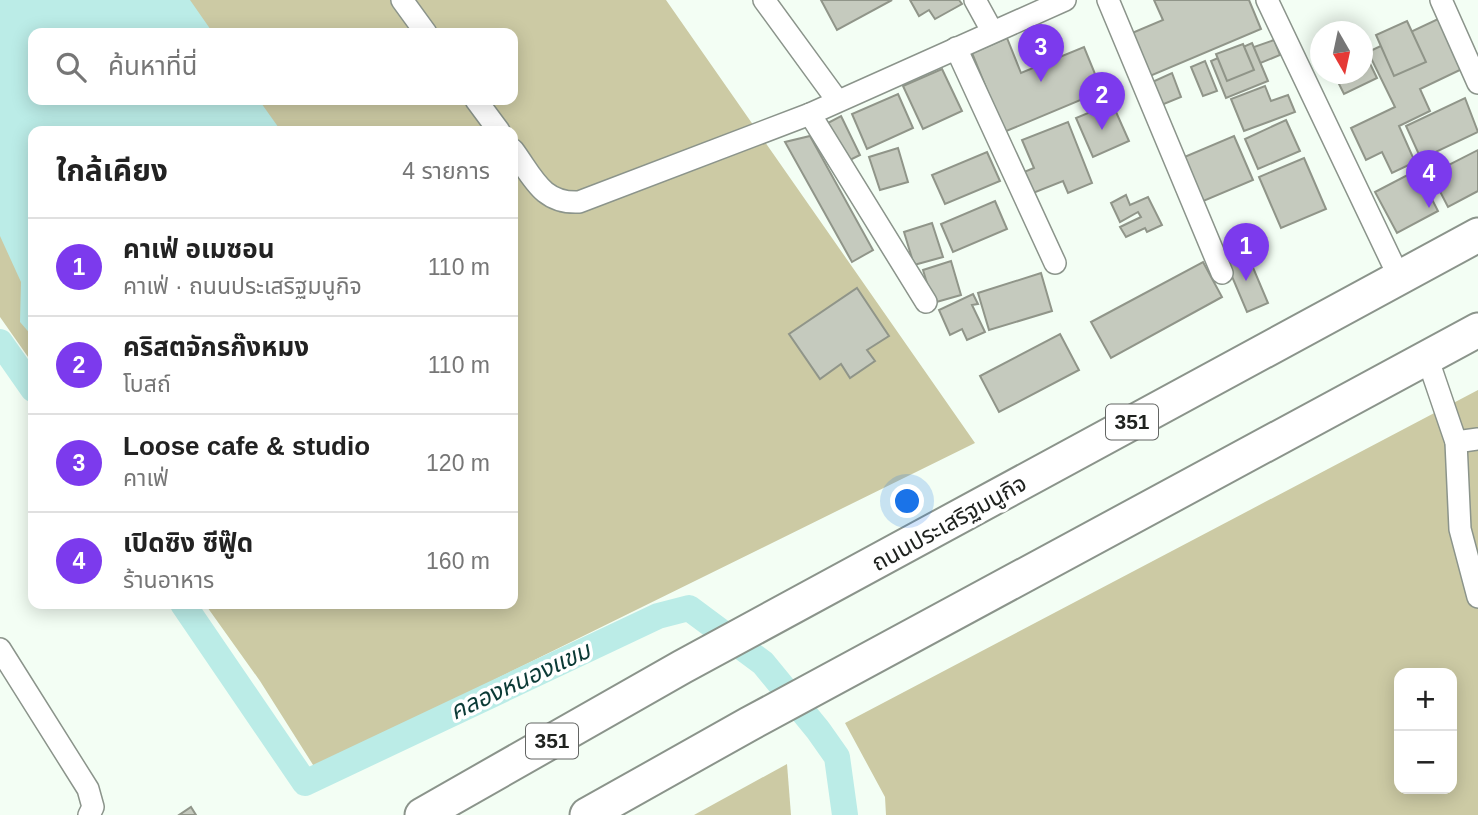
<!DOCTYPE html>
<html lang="th">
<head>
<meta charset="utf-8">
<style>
  body { margin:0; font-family:Arial,"Noto Sans Thai",sans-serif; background:#f2f2f2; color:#222 }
  .controls { position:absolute; right:21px; bottom:21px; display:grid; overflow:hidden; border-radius:14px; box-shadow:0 4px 18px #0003 }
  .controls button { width:63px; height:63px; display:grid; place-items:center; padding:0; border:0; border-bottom:2px solid #e0e0e0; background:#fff; color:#222; font:35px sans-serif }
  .compass { position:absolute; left:1310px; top:21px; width:63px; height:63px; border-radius:50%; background:#fff; box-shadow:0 4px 18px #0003; rotate:171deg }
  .you { position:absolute; left:908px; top:502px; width:24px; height:24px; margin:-18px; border:5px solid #fff; border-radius:50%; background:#1a73e8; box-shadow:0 0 0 10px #1a73e833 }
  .badge { display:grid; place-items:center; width:46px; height:46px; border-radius:50%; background:#7c3aed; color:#fff; font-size:23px; font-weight:700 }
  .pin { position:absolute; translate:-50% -58px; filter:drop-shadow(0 2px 4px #0008) }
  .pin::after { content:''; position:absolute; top:37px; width:24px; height:21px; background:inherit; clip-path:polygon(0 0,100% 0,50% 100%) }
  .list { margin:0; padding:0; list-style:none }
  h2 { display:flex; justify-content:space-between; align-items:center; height:91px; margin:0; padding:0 28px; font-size:30px }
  h2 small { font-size:23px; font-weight:400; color:#767676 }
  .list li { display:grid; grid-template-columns:46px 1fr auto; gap:21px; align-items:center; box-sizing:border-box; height:98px; padding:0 28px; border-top:2px solid #e0e0e0 }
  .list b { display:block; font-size:26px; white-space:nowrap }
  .list p { margin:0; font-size:23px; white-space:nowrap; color:#767676 }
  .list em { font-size:23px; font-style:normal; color:#767676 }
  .icon { flex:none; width:38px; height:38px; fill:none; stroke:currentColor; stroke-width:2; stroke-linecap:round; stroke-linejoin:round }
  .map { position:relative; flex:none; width:1478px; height:815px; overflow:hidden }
  .search { position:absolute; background:#fff; box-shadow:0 4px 18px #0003; left:28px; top:28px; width:490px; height:77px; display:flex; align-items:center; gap:18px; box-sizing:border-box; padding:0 24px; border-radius:14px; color:#767676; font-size:26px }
  .panel { position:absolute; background:#fff; box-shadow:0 4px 18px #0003; left:28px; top:126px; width:490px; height:483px; border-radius:14px }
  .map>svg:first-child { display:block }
  .green { fill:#cccaa4; fill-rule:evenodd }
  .water { fill:#bbece7 }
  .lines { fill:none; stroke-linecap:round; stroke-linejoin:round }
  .canal { stroke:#bbece7; stroke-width:26 }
  .building { fill:#c5cabe; stroke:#909589; stroke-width:2 }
  .minor-casing { stroke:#8b948b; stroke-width:24 }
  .primary-casing { stroke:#8b948b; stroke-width:37 }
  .minor { stroke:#fff; stroke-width:21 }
  .primary { stroke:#fff; stroke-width:33 }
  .labels { text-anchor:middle; stroke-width:7; stroke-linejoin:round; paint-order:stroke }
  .shield { fill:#fff; stroke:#636563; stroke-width:2 }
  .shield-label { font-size:21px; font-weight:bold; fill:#202320 }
  .street-label { font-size:23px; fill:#202320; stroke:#fff }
  .water-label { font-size:24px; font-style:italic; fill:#0b3a36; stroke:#fff }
</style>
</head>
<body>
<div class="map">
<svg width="1478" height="815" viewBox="0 0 1478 815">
  <rect width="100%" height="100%" fill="#f3fef4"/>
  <g class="green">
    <path d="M 0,0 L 666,0 L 975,443 L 315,768 L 260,681 L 205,604 L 513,604 L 513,131 L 33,131 L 33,364 L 0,317 ZM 33,33 L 513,33 L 513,100 L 33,100 Z"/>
    <path d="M 1478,390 L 1478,815 L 886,815 L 885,797 L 845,723 ZM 1399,673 L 1452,673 L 1452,789 L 1399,789 Z"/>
    <polygon points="787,764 791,815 694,815"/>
  </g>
  <polygon class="water" points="0,0 190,0 213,33 33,33 33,100 259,100 281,131 33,131 33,337 20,322 21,282 0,236"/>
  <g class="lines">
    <g class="canal">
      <polyline points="0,342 33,389"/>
      <polyline points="183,604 305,783 658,616 689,608 763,663 818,730 837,757 845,815"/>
    </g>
  </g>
  <g class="building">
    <polygon points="821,0 892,0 837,30"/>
    <polygon points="910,0 959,0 962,4 935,19 929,10 919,16"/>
    <polygon points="1154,0 1249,0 1261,29 1150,76 1132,33 1163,20"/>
    <polygon points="1438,19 1462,69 1420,89 1430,111 1399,126 1415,162 1392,173 1382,152 1366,160 1351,128 1395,107 1368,52"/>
    <polygon points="1407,21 1426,62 1394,76 1376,35"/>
    <polygon points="1007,38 1021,73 1084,47 1102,91 1004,132 972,53"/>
    <polygon points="1274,40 1280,55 1258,64 1251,48"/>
    <polygon points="1252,43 1268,81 1226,98 1211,61"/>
    <polygon points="1243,44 1254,70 1227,81 1216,54"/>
    <polygon points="1362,47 1377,78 1344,94 1334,74 1362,74"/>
    <polygon points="1205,61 1217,91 1203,96 1191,67"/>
    <polygon points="942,69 962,111 923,129 903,86"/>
    <polygon points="1172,73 1181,97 1159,106 1150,83"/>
    <polygon points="1265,86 1271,101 1288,95 1295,112 1244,131 1231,99"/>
    <polygon points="898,94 913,128 867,149 852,114"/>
    <polygon points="1465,98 1478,132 1421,159 1406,126"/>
    <polygon points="1112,103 1129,141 1093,157 1076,118"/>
    <polygon points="841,116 860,155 846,162 826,124"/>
    <polygon points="1286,120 1300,151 1258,169 1245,139"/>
    <polygon points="1068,122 1092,183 1068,193 1063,181 1028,195 1019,174 1034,168 1022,140"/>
    <polygon points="810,136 873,250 852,262 785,142"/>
    <polygon points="1234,136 1253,180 1201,202 1182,158"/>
    <polygon points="898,148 908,182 880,190 869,157"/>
    <polygon points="1478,150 1478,191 1448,207 1431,174"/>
    <polygon points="987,152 1000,181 945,204 932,175"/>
    <polygon points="1304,158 1326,209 1281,228 1259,177"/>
    <polygon points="1417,170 1438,211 1397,233 1375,192"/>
    <polygon points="1126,195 1130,205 1148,197 1162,225 1147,232 1145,228 1126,237 1120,227 1141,217 1138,212 1120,222 1111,203"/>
    <polygon points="995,201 1007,229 953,252 941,224"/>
    <polygon points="932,223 943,257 914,265 904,232"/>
    <polygon points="1246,251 1268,303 1247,312 1225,260"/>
    <polygon points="951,261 961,295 933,303 923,270"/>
    <polygon points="1203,262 1222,297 1111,358 1091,322"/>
    <polygon points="1041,273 1052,311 989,330 978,293"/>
    <polygon points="857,288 889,336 867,350 875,361 850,378 841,364 820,379 789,334"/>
    <polygon points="973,294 978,304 972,305 985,332 967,340 962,329 950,335 939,310"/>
    <polygon points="1060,334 1079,370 999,412 980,376"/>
    <polygon points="191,807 196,815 179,815"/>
  </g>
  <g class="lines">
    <g class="minor-casing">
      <g id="minor">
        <polyline points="402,0 426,33"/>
        <polyline points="764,0 837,100"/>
        <polyline points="975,0 992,31"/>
        <polyline points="1108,0 1222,273"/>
        <polyline points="1267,0 1399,277"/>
        <polyline points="1441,0 1478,83"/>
        <polyline points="956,48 1055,263"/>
        <polyline points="476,100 499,131"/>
        <polyline points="810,114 926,302"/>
        <path d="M 513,150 C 533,177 542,204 579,202 L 810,114 L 1065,0"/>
        <polyline points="1427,357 1456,442 1460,529 1478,597"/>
        <polyline points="1456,442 1478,439"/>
        <polyline points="0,649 88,789 93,807 89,815"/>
      </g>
    </g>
    <g class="primary-casing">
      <g id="primary">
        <polyline points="422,815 682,667 1478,235"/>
        <polyline points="587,815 749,724 1478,330"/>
      </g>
    </g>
    <use href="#minor" class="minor"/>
    <use href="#primary" class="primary"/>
  </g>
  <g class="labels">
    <g class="shield">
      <rect x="1106" y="404.5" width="52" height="35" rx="5"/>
      <rect x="526" y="723.5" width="52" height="35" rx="5"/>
    </g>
    <g class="shield-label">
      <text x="1132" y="429">351</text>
      <text x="552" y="748">351</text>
    </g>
    <g class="street-label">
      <text transform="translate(949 523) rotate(-29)" y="8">ถนนประเสริฐมนูกิจ</text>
    </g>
    <g class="water-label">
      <text transform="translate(520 681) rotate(-25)" y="8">คลองหนองแขม</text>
    </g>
  </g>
</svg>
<div class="controls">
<button>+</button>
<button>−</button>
</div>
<svg class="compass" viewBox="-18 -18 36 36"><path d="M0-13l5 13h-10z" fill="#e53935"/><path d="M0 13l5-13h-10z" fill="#767676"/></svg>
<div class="you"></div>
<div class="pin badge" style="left:1246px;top:281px">1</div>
<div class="pin badge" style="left:1102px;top:130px">2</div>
<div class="pin badge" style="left:1041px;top:82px">3</div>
<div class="pin badge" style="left:1429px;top:208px">4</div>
<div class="search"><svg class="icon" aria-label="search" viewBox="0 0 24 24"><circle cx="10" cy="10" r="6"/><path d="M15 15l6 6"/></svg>ค้นหาที่นี่</div>
<section class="panel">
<h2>ใกล้เคียง<small>4 รายการ</small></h2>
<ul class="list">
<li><span class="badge">1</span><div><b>คาเฟ่ อเมซอน</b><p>คาเฟ่ · ถนนประเสริฐมนูกิจ</p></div><em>110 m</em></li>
<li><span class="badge">2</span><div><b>คริสตจักรก๊งหมง</b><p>โบสถ์</p></div><em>110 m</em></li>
<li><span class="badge">3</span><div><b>Loose cafe &amp; studio</b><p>คาเฟ่</p></div><em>120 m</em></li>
<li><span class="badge">4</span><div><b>เปิดซิง ซีฟู๊ด</b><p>ร้านอาหาร</p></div><em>160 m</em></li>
</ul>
</section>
</div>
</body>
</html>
